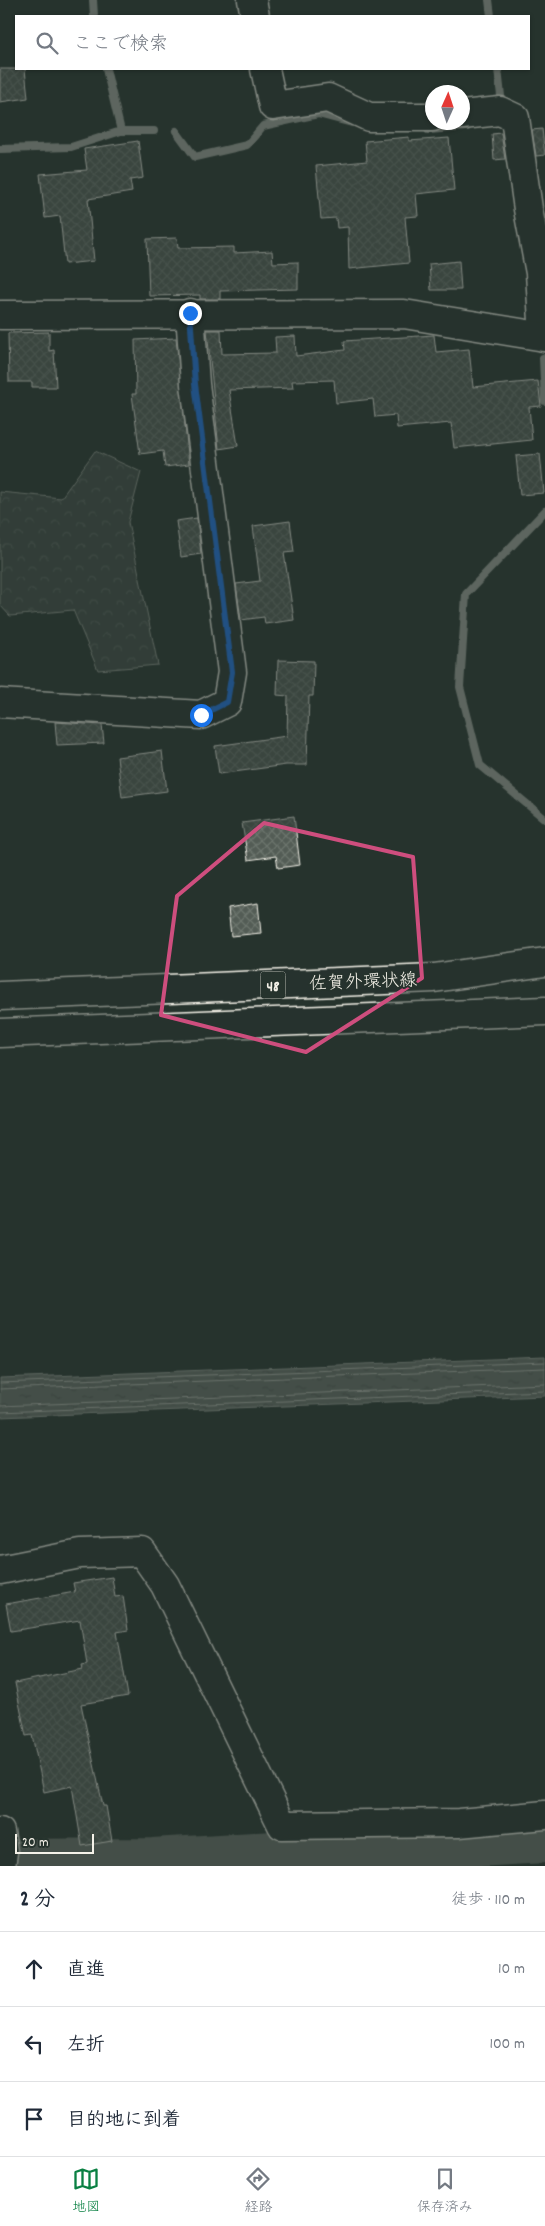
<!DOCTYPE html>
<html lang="ja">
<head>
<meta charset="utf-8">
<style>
  body { margin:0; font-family:Dekko,"Klee One",sans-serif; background:#f6f6f7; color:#1f2937 }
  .compass { position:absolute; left:425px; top:85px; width:45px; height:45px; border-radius:50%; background:#fff; box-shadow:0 1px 4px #0004; rotate:3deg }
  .scale { position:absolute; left:15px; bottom:12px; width:79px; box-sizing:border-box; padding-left:5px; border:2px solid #f4f1e8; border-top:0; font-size:14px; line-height:18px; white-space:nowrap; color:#f4f1e8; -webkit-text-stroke:4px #26332d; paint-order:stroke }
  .stop { position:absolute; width:15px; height:15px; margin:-11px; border:4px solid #1a73e8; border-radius:50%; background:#fff }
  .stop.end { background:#1a73e8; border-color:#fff; box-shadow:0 1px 5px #0008 }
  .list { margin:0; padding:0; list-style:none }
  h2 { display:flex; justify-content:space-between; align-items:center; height:65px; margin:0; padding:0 20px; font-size:21px }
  h2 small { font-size:16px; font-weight:400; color:#747a83 }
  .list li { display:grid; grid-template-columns:32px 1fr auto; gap:15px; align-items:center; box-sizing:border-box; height:75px; padding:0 20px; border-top:1px solid #e0e1e3 }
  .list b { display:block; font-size:19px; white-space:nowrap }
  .list em { font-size:16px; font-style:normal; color:#747a83 }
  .icon { flex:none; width:28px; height:28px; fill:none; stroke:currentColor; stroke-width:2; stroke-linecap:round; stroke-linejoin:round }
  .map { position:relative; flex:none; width:545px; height:1866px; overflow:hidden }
  .search { position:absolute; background:#fff; box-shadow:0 1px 4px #0004; left:15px; right:15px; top:15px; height:55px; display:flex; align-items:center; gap:12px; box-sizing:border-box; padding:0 18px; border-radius:0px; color:#747a83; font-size:19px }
  .sheet { height:290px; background:#fff }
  nav { display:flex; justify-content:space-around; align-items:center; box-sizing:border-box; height:70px; border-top:1px solid #e0e1e3; background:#fff; font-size:14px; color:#747a83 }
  nav a { display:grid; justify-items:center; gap:2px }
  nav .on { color:#0b8043 }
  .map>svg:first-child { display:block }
  .forest { fill:url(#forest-crowns); stroke:#9a9e96 }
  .water { fill:url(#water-ripples); stroke:#9fa39b }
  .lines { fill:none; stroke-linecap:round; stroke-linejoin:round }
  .shore { stroke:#bcbdb5; stroke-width:1 }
  .stream { stroke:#9fa39b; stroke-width:8 }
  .river { stroke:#676f68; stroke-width:48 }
  .building { fill:url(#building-cross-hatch); stroke:#f4f1e8 }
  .street-casing { stroke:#f4f1e8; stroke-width:31 }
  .secondary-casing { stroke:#f4f1e8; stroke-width:31 }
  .primary-casing { stroke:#f4f1e8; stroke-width:31 }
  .street { stroke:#26332d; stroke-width:28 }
  .secondary { stroke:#26332d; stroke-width:28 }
  .primary { stroke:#26332d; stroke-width:28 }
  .route { stroke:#1a73e8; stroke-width:6 }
  .marked { fill:none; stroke:#ce4e7e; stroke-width:4; stroke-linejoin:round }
  .labels { text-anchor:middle; stroke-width:4; stroke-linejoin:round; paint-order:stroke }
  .shield { fill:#26332d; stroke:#b6b8b0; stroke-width:1 }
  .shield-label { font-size:16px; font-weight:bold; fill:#f4f1e8 }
  .street-label { font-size:18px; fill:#f4f1e8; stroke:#26332d }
</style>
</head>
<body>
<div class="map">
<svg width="545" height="1866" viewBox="0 0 545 1866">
  <defs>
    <pattern id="forest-crowns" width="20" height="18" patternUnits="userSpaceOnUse" patternTransform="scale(1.25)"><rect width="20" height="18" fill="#414b45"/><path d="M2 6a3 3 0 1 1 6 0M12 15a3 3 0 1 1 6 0" fill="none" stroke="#5d6560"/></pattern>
    <pattern id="water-ripples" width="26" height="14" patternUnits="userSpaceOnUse" patternTransform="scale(1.25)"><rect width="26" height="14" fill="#676f68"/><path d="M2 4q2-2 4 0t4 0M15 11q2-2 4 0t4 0" fill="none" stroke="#565a55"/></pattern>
    <pattern id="building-cross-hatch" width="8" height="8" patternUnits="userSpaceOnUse" patternTransform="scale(1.25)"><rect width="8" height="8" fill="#525c55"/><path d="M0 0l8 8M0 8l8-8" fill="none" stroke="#6c746d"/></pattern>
  </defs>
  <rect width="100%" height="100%" fill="#26332d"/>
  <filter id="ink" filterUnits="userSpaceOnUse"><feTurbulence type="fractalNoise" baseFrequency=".02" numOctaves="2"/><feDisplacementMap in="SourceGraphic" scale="10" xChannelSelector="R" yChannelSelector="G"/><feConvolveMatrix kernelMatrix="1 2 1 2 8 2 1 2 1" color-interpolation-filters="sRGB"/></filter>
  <g filter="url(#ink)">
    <polygon class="forest" points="95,451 141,472 128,522 158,665 98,670 73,610 10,616 0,605 0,492 61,498"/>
    <polygon class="water" points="545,1357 545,1396 0,1417 0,1378"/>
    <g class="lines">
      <g class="shore">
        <polyline points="0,1383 545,1362"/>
        <polyline points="0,1389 545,1368"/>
        <polyline points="0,1406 545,1384"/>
        <polyline points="0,1412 545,1391"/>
      </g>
      <g class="stream">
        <polyline points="93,0 94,16"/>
        <polyline points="489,0 491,16"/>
        <polyline points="106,69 121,131 154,131"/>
        <polyline points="498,69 502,105"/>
        <polyline points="428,130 467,127"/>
        <polyline points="176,131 195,157 247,145 263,126 318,114 352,123"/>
        <polyline points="0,149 71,147 121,131"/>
        <polyline points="543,358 545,401"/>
        <polyline points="545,511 466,594 460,687 480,765 545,819"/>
      </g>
      <polyline class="river" points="0,1863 153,1862 545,1839"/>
    </g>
    <g class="building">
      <polygon points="0,69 25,69 28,98 0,102"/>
      <polygon points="542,129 545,155 536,156 532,130"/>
      <polygon points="501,133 505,159 494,160 492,134"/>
      <polygon points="409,137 409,141 449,138 454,190 416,194 418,216 405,217 409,263 349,269 348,227 337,228 336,218 321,219 316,166 367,161 365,141"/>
      <polygon points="138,141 143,178 130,180 132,192 88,199 94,261 65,264 60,216 45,218 40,174 87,170 84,149"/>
      <polygon points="177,238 178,248 234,247 234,253 272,251 273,263 298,262 298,289 220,291 220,299 200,299 200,295 149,296 147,239"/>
      <polygon points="459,261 461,290 431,290 429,264"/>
      <polygon points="207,330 221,330 222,354 276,353 275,337 295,336 296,356 345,350 344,341 434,335 436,352 469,349 473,387 538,381 541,406 529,407 532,440 454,448 451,423 397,428 396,415 375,417 373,399 336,403 334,380 292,381 293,388 229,390 238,446 219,449"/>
      <polygon points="49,332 49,351 54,350 56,387 32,387 32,382 9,382 8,333"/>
      <polygon points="176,338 189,464 165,467 163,451 140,454 132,394 136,394 135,340"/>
      <polygon points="540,454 544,493 520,495 516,456"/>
      <polygon points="197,518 201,554 181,557 176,521"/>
      <polygon points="290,521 294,552 284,553 294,620 265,624 264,617 241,620 236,584 260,581 253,526"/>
      <polygon points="278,660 314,661 313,696 309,696 307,765 286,765 219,774 215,746 287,736 288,696 277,695"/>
      <polygon points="55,722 102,725 104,743 57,745"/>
      <polygon points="162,751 167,791 122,797 117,757"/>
      <polygon points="294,816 300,865 278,868 276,856 248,860 242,823"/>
      <polygon points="258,903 261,933 231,936 228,908"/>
      <polygon points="112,1577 115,1597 123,1596 128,1630 117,1632 128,1696 81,1704 103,1806 106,1806 112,1841 82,1846 72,1786 44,1792 32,1735 26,1736 15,1683 83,1669 82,1665 87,1664 80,1620 11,1631 6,1604 75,1592 73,1583"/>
    </g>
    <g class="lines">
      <g class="street-casing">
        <g id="street">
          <polyline points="252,0 255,16"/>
          <polyline points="265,69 273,106 328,98 369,117 432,117"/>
          <polyline points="462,115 500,111 515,118 528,209 540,273 544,337"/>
          <polyline points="0,703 201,715 227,702 232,672 195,384 190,313"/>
          <polyline points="0,1033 545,1011"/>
          <polyline points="0,1570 80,1554 142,1552 165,1585 282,1825 459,1823 545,1815"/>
          <polyline points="0,1832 3,1852 1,1866"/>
        </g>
      </g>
      <g class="secondary-casing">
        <polyline id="secondary" points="0,315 404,314 545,337"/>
      </g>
      <g class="primary-casing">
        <polyline id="primary" points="0,996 434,978 545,962"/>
      </g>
      <use href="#street" class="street"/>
      <use href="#secondary" class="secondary"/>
      <use href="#primary" class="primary"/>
    </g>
  </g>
  <g class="lines" filter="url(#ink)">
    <polyline class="route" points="190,313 195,384 232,672 227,702 201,715"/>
  </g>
  <path d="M0 0H545V1866H0ZM 264,823 L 413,857 L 422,978 L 306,1052 L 161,1015 L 177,896 Z" fill="#26332d" fill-opacity=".55" fill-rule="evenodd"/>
  <path class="marked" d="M 264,823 L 413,857 L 422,978 L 306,1052 L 161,1015 L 177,896 Z"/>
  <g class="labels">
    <rect class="shield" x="260.5" y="971.5" width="25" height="27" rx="4"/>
    <g class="shield-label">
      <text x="273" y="991">48</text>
    </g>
    <g class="street-label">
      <text transform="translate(363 981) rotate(-2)" y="6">佐賀外環状線</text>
    </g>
  </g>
</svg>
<svg class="compass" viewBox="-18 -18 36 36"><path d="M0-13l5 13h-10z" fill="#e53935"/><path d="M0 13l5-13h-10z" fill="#747a83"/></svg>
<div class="scale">20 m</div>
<div class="stop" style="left:201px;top:715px"></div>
<div class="stop end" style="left:190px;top:313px"></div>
<div class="search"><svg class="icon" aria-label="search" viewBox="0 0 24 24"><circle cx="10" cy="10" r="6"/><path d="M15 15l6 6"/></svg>ここで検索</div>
</div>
<section class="sheet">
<h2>2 分<small>徒歩 · 110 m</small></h2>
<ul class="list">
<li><svg class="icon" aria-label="ahead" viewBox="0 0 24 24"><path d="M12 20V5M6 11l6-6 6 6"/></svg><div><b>直進</b></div><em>10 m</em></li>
<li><svg class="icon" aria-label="left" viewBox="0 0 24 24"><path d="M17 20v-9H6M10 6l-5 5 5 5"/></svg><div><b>左折</b></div><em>100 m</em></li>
<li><svg class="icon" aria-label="arrive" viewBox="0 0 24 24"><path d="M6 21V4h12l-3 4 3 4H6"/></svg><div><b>目的地に到着</b></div></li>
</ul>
</section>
<nav>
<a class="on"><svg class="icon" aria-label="map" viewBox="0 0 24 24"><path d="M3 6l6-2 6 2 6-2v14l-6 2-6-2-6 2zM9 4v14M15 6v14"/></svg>地図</a>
<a><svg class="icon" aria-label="directions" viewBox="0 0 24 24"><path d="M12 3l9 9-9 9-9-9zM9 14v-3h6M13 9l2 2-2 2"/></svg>経路</a>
<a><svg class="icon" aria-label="saved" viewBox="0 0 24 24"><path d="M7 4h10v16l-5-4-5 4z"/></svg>保存済み</a>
</nav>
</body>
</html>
